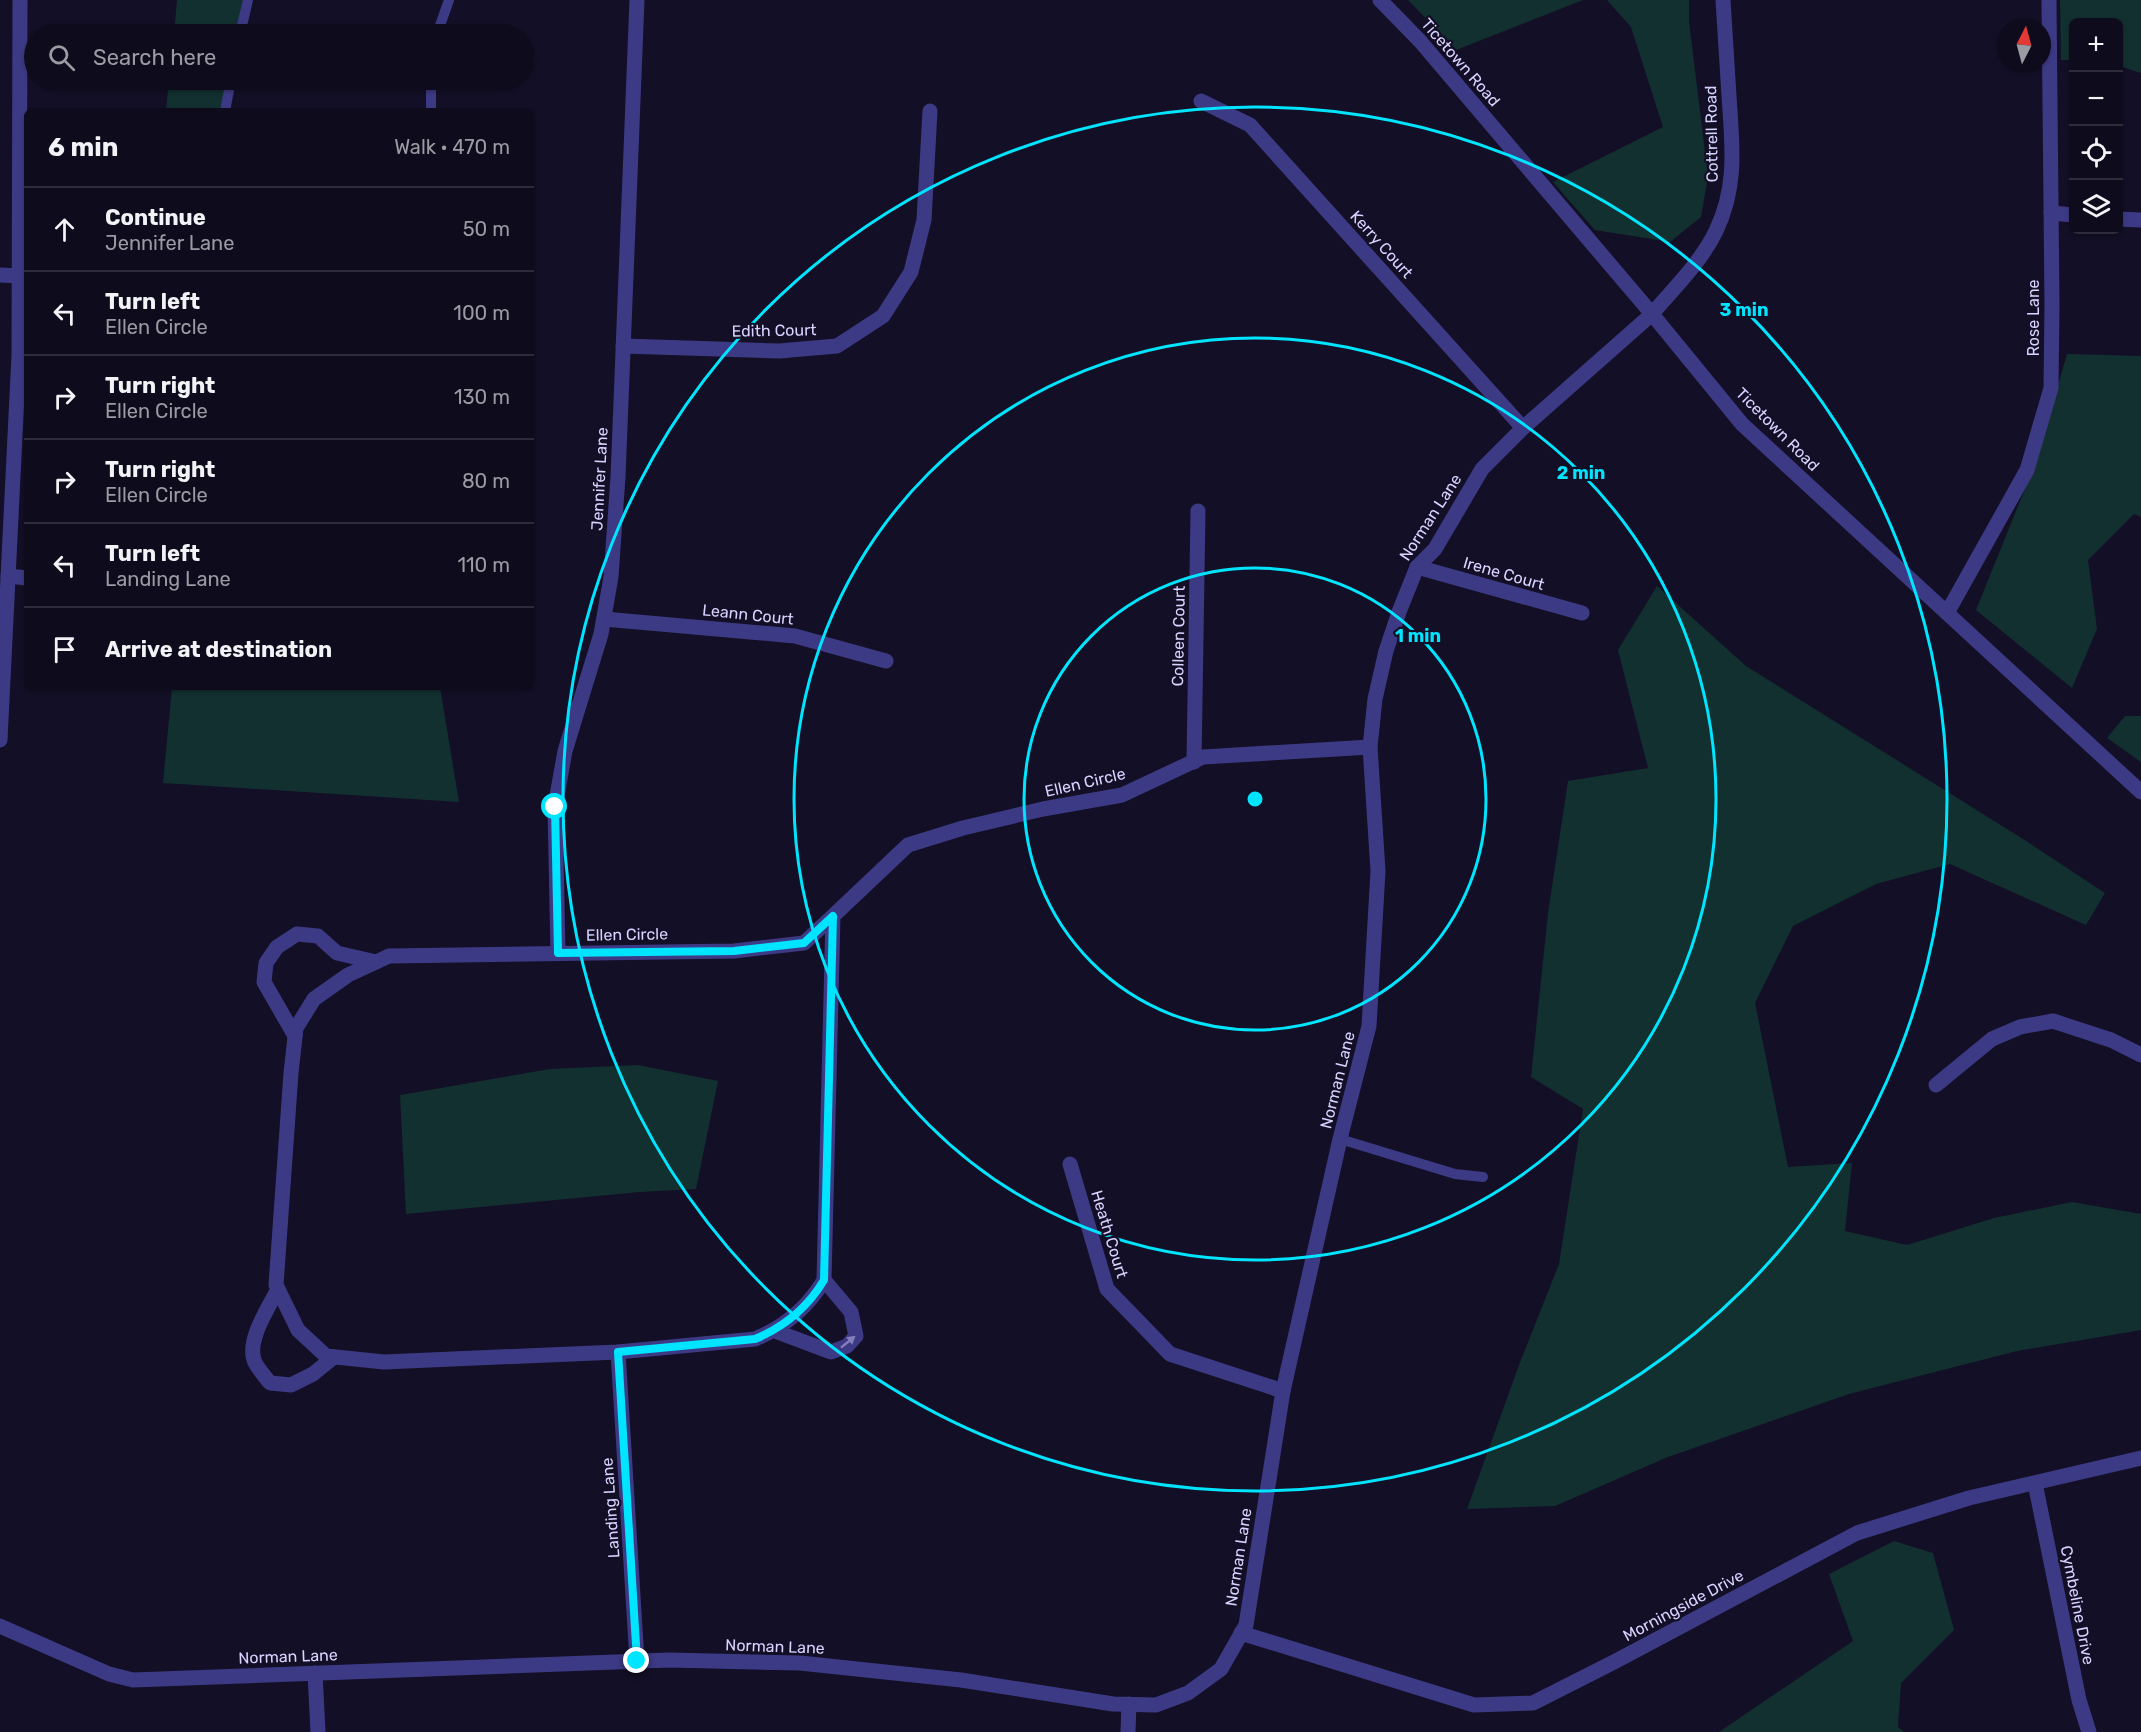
<!DOCTYPE html>
<html lang="en">
<head>
<meta charset="utf-8">
<style>
  body { margin:0; font-family:Rubik,sans-serif; background:#171425; color:#f1f3f6 }
  .controls { position:absolute; right:18px; top:18px; display:grid; overflow:hidden; border-radius:9px; box-shadow:0 2px 4px #0004 }
  .controls button { width:54px; height:54px; display:grid; place-items:center; padding:0; border:0; border-bottom:2px solid #2e2b3b; background:#0e0b1c; color:#f1f3f6; font:30px sans-serif }
  .compass { position:absolute; left:1997px; top:18px; width:54px; height:54px; border-radius:50%; background:#0e0b1c; box-shadow:0 2px 4px #0004; rotate:6deg }
  .stop { position:absolute; width:18px; height:18px; margin:-14px; border:4px solid #00e5ff; border-radius:50%; background:#fff }
  .stop.end { background:#00e5ff; border-color:#fff; box-shadow:0 2px 6px #0008 }
  .list { margin:0; padding:0; list-style:none }
  h2 { display:flex; justify-content:space-between; align-items:center; height:78px; margin:0; padding:0 24px; font-size:26px }
  h2 small { font-size:20px; font-weight:400; color:#9b9ba3 }
  .list li { display:grid; grid-template-columns:39px 1fr auto; gap:18px; align-items:center; box-sizing:border-box; height:84px; padding:0 24px; border-top:2px solid #2e2b3b }
  .list b { display:block; font-size:22px; white-space:nowrap }
  .list p { margin:0; font-size:20px; white-space:nowrap; color:#9b9ba3 }
  .list em { font-size:20px; font-style:normal; color:#9b9ba3 }
  .icon { flex:none; width:33px; height:33px; fill:none; stroke:currentColor; stroke-width:2; stroke-linecap:round; stroke-linejoin:round }
  .map { position:relative; flex:none; width:2141px; height:1732px; overflow:hidden }
  .search { position:absolute; background:#0e0b1c; box-shadow:0 2px 4px #0004; left:24px; top:24px; width:510px; height:66px; display:flex; align-items:center; gap:15px; box-sizing:border-box; padding:0 21px; border-radius:33px; color:#9b9ba3; font-size:22px }
  .panel { position:absolute; background:#0e0b1c; box-shadow:0 2px 4px #0004; left:24px; top:108px; width:510px; height:582px; border-radius:9px }
  .map>svg:first-child { display:block }
  .green { fill:#12302f }
  .lines { fill:none; stroke-linecap:round; stroke-linejoin:round }
  .service { stroke:#3d3a85; stroke-width:10 }
  .minor { stroke:#3d3a85; stroke-width:15 }
  .tertiary { stroke:#3d3a85; stroke-width:15 }
  .oneway { fill:#837fbc }
  .route { stroke:#00e5ff; stroke-width:8 }
  .ring { fill:none; stroke:#00e5ff; stroke-width:3 }
  .labels { text-anchor:middle; stroke-width:4.5; stroke-linejoin:round; paint-order:stroke }
  .street-label { font-size:16px; fill:#d9d4ff; stroke:#130f26 }
  .centre { fill:#00e5ff; stroke:#130f26; stroke-width:3 }
  .ring-label { font-size:18px; text-anchor:middle; font-weight:bold; fill:#00e5ff; stroke:#130f26; stroke-width:4.5; stroke-linejoin:round; paint-order:stroke }
</style>
</head>
<body>
<div class="map">
<svg width="2141" height="1732" viewBox="0 0 2141 1732">
  <rect width="100%" height="100%" fill="#130f26"/>
  <g class="green">
    <polygon points="177,0 248,0 240,34 174,34"/>
    <polygon points="1408,0 1583,0 1456,50"/>
    <polygon points="1607,0 1689,0 1689,21 1708,177 1701,217 1670,242 1595,230 1553,182 1663,127 1631,27"/>
    <polygon points="2060,0 2141,0 2141,73 2119,66 2118,22 2074,22 2073,60 2061,60"/>
    <polygon points="169,80 231,80 225,111 166,111"/>
    <polygon points="2067,354 2141,356 2141,517 2134,514 2088,560 2097,629 2072,688 1976,610 2035,464"/>
    <polygon points="1657,586 1746,666 2023,839 2105,893 2086,925 1950,864 1876,884 1793,926 1755,1003 1788,1167 1852,1163 1845,1231 1907,1245 1994,1218 2072,1202 2141,1214 2141,1330 2017,1351 1849,1394 1668,1457 1555,1506 1467,1509 1519,1365 1559,1264 1583,1109 1531,1077 1548,913 1568,781 1648,768 1618,650"/>
    <polygon points="172,687 440,687 459,802 163,783"/>
    <polygon points="2125,716 2141,716 2141,762 2107,738"/>
    <polygon points="638,1065 718,1081 696,1189 640,1192 406,1214 400,1095 550,1069"/>
    <polygon points="1894,1541 1933,1553 1954,1630 1901,1683 1898,1727 1904,1732 1719,1732 1853,1641 1829,1574"/>
  </g>
  <g class="lines">
    <g class="service">
      <polyline points="240,34 248,0"/>
      <polyline points="437,34 449,0"/>
      <polyline points="225,111 231,80"/>
      <polyline points="431,111 431,80"/>
      <polyline points="1340,1139 1455,1174 1483,1177"/>
    </g>
    <g class="minor">
      <polyline points="1201,101 1250,125 1523,428"/>
      <polyline points="2051,213 2074,215"/>
      <polyline points="2118,219 2141,220"/>
      <polyline points="0,275 19,276"/>
      <polyline points="623,346 779,351 837,346 883,316 911,272 924,220 930,111"/>
      <polyline points="1417,567 1582,613"/>
      <polyline points="8,576 27,578"/>
      <polyline points="1947,613 2027,470 2051,388 2052,306 2049,0"/>
      <polyline points="604,619 795,636 886,661"/>
      <polyline points="0,740 19,355 20,0"/>
      <polyline points="1194,762 1198,511"/>
      <path d="M 833,916 L 804,943 L 734,951 L 389,956 L 348,975 L 314,999 L 296,1028 L 291,1073 L 276,1285 L 298,1330 L 326,1356 L 384,1362 L 618,1352 L 755,1339 C 784,1327 808,1307 824,1280 L 833,916 L 908,845 L 963,828 L 1043,809 L 1122,795 L 1203,757 L 1370,747"/>
      <polyline points="558,953 555,807 565,751 601,634 611,577 618,477 637,0"/>
      <polyline points="295,1036 264,982 266,963 277,947 297,934 318,936 337,953 376,962"/>
      <polyline points="1936,1085 1992,1039 2020,1027 2053,1021 2111,1040 2141,1055"/>
      <polyline points="1070,1164 1107,1289 1170,1354 1283,1391"/>
      <path d="M 278,1289 C 269,1307 247,1339 254,1360 C 256,1367 265,1376 270,1383 L 291,1385 L 313,1374 L 334,1357"/>
      <polyline points="775,1331 831,1352 847,1346 856,1336 851,1312 824,1280"/>
      <polyline points="618,1352 637,1661"/>
      <polyline points="2035,1483 2079,1700 2089,1732"/>
      <polyline points="0,1626 109,1674 133,1680 669,1660 800,1663 961,1680 1113,1704 1156,1705 1188,1693 1221,1669 1246,1625 1283,1391 1340,1139 1369,1026 1378,871 1370,747 1375,699 1386,651 1399,612 1417,567 1435,549 1482,469 1523,428 1652,314"/>
      <polyline points="1241,1633 1474,1705 1533,1703 1614,1662 1857,1533 1969,1498 2141,1458"/>
      <polyline points="315,1673 318,1732"/>
      <polyline points="1128,1732 1129,1704"/>
    </g>
    <g class="tertiary">
      <polyline points="1380,0 1420,41 1652,314 1742,424 2141,792"/>
      <path d="M 1652,314 C 1675,287 1701,262 1716,231 C 1738,185 1732,144 1729,96 C 1727,64 1725,32 1723,0"/>
    </g>
  </g>
  <defs><path id="oneway-solid" d="M-6-.8H1V-3.2L6.5 0L1 3.2V.8H-6Z" transform="scale(1.5)"/></defs>
  <use class="oneway" href="#oneway-solid" transform="translate(848 1342) rotate(-39)"/>
  <g class="lines">
    <path class="route" d="M 555,807 L 558,953 L 734,951 L 804,943 L 833,916 L 824,1280 C 808,1307 784,1327 755,1339 L 618,1352 L 637,1661"/>
  </g>
  <g class="ring">
    <circle cx="1255" cy="799" r="231"/>
    <circle cx="1255" cy="799" r="461"/>
    <circle cx="1255" cy="799" r="692"/>
  </g>
  <g class="labels">
    <g class="street-label">
      <text transform="translate(1461 62) rotate(49)" y="6">Ticetown Road</text>
      <text transform="translate(1711 134) rotate(-91)" y="6">Cottrell Road</text>
      <text transform="translate(1382 244) rotate(48)" y="6">Kerry Court</text>
      <text transform="translate(2033 318) rotate(-90)" y="6">Rose Lane</text>
      <text transform="translate(774 330) rotate(-1)" y="6">Edith Court</text>
      <text transform="translate(1778 429) rotate(45)" y="6">Ticetown Road</text>
      <text transform="translate(599 479) rotate(-87)" y="6">Jennifer Lane</text>
      <text transform="translate(1430 517) rotate(-57)" y="6">Norman Lane</text>
      <text transform="translate(1504 573) rotate(16)" y="6">Irene Court</text>
      <text transform="translate(748 614) rotate(6)" y="6">Leann Court</text>
      <text transform="translate(1178 636) rotate(-89)" y="6">Colleen Court</text>
      <text transform="translate(1085 782) rotate(-13)" y="6">Ellen Circle</text>
      <text transform="translate(627 934) rotate(-1)" y="6">Ellen Circle</text>
      <text transform="translate(1337 1080) rotate(-76)" y="6">Norman Lane</text>
      <text transform="translate(1110 1234) rotate(73)" y="6">Heath Court</text>
      <text transform="translate(610 1508) rotate(-94)" y="6">Landing Lane</text>
      <text transform="translate(1238 1557) rotate(-81)" y="6">Norman Lane</text>
      <text transform="translate(1683 1605) rotate(-28)" y="6">Morningside Drive</text>
      <text transform="translate(2078 1605) rotate(79)" y="6">Cymbeline Drive</text>
      <text transform="translate(775 1646) rotate(2)" y="6">Norman Lane</text>
      <text transform="translate(288 1656) rotate(-2)" y="6">Norman Lane</text>
    </g>
  </g>
  <circle cx="1255" cy="799" r="9" class="centre"/>
  <g class="ring-label">
    <text x="1744" y="316">3 min</text>
    <text x="1581" y="479">2 min</text>
    <text x="1418" y="642">1 min</text>
  </g>
</svg>
<div class="controls">
<button>+</button>
<button>−</button>
<button><svg class="icon" aria-label="locate" viewBox="0 0 24 24"><circle cx="12" cy="12" r="6"/><path d="M12 2v4M12 18v4M2 12h4M18 12h4"/></svg></button>
<button><svg class="icon" aria-label="layers" viewBox="0 0 24 24"><path d="M12 4l9 5-9 5-9-5zM3 14l9 5 9-5"/></svg></button>
</div>
<svg class="compass" viewBox="-18 -18 36 36"><path d="M0-13l5 13h-10z" fill="#e53935"/><path d="M0 13l5-13h-10z" fill="#9b9ba3"/></svg>
<div class="stop" style="left:555px;top:807px"></div>
<div class="stop end" style="left:637px;top:1661px"></div>
<div class="search"><svg class="icon" aria-label="search" viewBox="0 0 24 24"><circle cx="10" cy="10" r="6"/><path d="M15 15l6 6"/></svg>Search here</div>
<section class="panel">
<h2>6 min<small>Walk · 470 m</small></h2>
<ul class="list">
<li><svg class="icon" aria-label="ahead" viewBox="0 0 24 24"><path d="M12 20V5M6 11l6-6 6 6"/></svg><div><b>Continue</b><p>Jennifer Lane</p></div><em>50 m</em></li>
<li><svg class="icon" aria-label="left" viewBox="0 0 24 24"><path d="M17 20v-9H6M10 6l-5 5 5 5"/></svg><div><b>Turn left</b><p>Ellen Circle</p></div><em>100 m</em></li>
<li><svg class="icon" aria-label="right" viewBox="0 0 24 24"><path d="M7 20v-9h11M14 6l5 5-5 5"/></svg><div><b>Turn right</b><p>Ellen Circle</p></div><em>130 m</em></li>
<li><svg class="icon" aria-label="right" viewBox="0 0 24 24"><path d="M7 20v-9h11M14 6l5 5-5 5"/></svg><div><b>Turn right</b><p>Ellen Circle</p></div><em>80 m</em></li>
<li><svg class="icon" aria-label="left" viewBox="0 0 24 24"><path d="M17 20v-9H6M10 6l-5 5 5 5"/></svg><div><b>Turn left</b><p>Landing Lane</p></div><em>110 m</em></li>
<li><svg class="icon" aria-label="arrive" viewBox="0 0 24 24"><path d="M6 21V4h12l-3 4 3 4H6"/></svg><div><b>Arrive at destination</b></div></li>
</ul>
</section>
</div>
</body>
</html>
